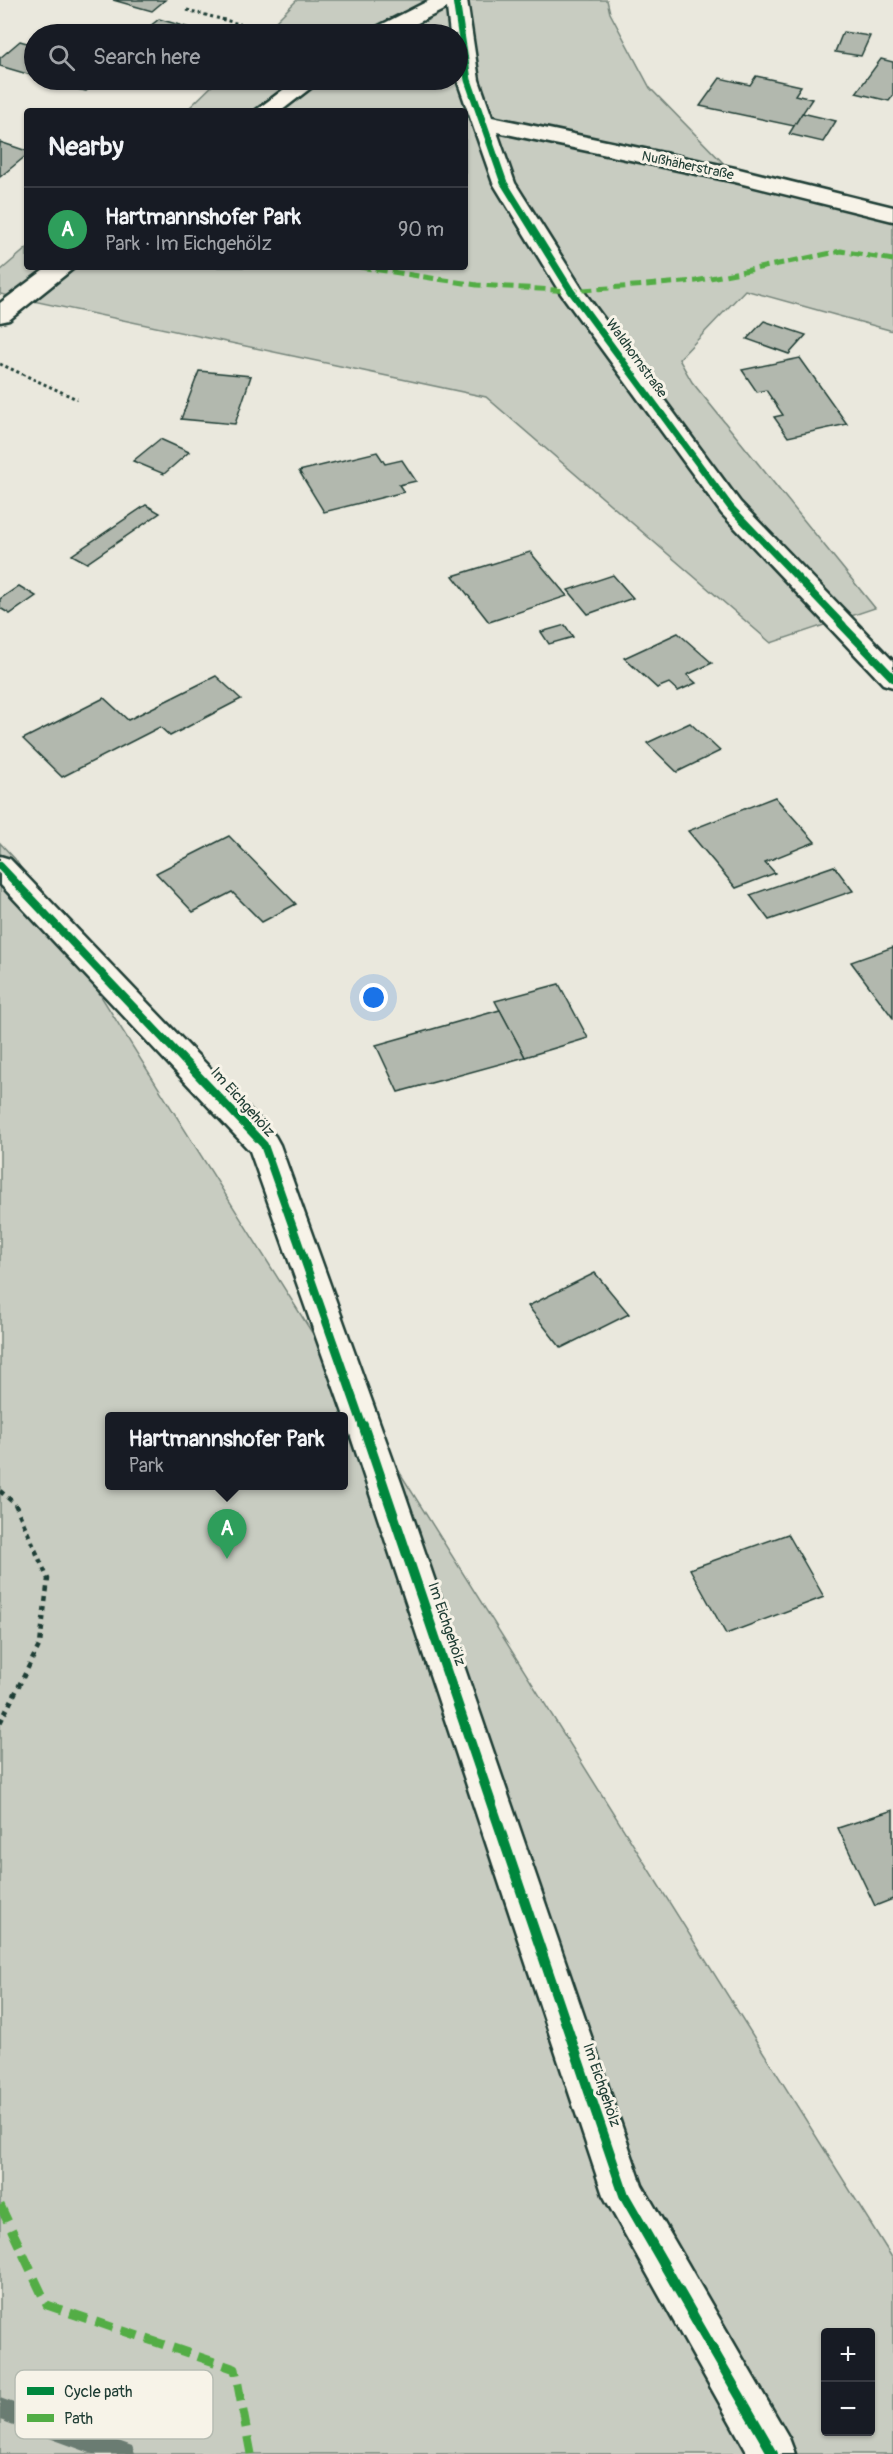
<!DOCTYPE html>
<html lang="en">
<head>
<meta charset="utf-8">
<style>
  body { margin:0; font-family:Pangolin,sans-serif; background:#20242c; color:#f1f3f6 }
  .controls { position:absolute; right:18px; bottom:18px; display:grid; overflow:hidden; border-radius:6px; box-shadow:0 2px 4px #0004 }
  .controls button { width:54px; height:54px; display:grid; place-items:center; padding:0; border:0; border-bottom:2px solid #363941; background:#171b24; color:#f1f3f6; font:30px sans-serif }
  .you { position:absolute; left:374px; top:998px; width:21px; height:21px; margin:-15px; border:4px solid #fff; border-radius:50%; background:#1a73e8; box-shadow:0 0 0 9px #1a73e833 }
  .badge { display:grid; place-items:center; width:39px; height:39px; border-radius:50%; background:#1a73e8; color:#fff; font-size:20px; font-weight:700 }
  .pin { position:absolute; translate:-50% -50px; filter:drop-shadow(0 2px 3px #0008) }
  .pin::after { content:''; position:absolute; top:32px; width:21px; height:18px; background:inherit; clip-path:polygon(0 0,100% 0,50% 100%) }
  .popup { position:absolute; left:105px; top:1412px; width:243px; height:78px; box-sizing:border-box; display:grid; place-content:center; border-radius:6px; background:#171b24; filter:drop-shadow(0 2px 4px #0005); font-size:20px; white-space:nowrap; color:#9ea1a6 }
  .popup b { font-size:22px; color:#f1f3f6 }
  .popup::after { content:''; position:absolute; left:50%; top:100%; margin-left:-12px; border:12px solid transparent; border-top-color:#171b24 }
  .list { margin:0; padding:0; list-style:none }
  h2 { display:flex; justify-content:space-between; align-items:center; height:78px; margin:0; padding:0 24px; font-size:26px }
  h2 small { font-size:20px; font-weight:400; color:#9ea1a6 }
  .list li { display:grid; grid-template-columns:39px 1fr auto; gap:18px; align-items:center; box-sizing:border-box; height:84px; padding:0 24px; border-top:2px solid #363941 }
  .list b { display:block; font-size:22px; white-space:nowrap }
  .list p { margin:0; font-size:20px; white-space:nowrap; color:#9ea1a6 }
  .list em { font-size:20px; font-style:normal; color:#9ea1a6 }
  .icon { flex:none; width:33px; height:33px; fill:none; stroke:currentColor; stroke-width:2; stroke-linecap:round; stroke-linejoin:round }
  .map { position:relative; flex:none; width:893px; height:2454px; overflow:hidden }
  .search { position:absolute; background:#171b24; box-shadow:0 2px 4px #0004; left:24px; top:24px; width:444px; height:66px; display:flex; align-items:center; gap:15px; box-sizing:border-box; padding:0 21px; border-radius:33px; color:#9ea1a6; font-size:22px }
  .panel { position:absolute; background:#171b24; box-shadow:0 2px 4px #0004; left:24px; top:108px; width:444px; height:162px; border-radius:6px }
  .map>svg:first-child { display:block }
  .green { fill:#c8ccc1; stroke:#74847a; stroke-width:1.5; fill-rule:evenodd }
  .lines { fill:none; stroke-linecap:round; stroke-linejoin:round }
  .stream { fill:#6a7c72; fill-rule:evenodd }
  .building { fill:#b2b8ae; stroke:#1f3d34; stroke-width:1.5 }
  .street-casing { stroke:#1f3d34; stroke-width:5 }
  .path-far1 { stroke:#1f3d34; stroke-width:3; stroke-dasharray:3 3; stroke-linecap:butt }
  .path { stroke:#1f3d34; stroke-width:4.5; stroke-dasharray:5 5; stroke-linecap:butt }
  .street { fill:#f7f3e8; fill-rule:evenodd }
  .quiet-far1 { stroke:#52ad45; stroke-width:5; stroke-dasharray:11 5; stroke-linecap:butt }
  .quiet { stroke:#52ad45; stroke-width:9; stroke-dasharray:18 9; stroke-linecap:butt }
  .cycleway-far2-casing { stroke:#f7f3e8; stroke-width:10 }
  .cycleway-far1-casing { stroke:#f7f3e8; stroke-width:12 }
  .cycleway-casing { stroke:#f7f3e8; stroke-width:14 }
  .cycleway-far2 { stroke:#00873e; stroke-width:7 }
  .cycleway-far1 { stroke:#00873e; stroke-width:8 }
  .cycleway { stroke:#00873e; stroke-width:10 }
  .labels { text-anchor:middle; stroke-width:6; stroke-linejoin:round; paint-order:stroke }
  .far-street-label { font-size:14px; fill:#1f3d34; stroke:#f7f3e8 }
  .street-label { font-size:15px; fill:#1f3d34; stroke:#f7f3e8 }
  .key { fill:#f7f3e8; stroke:#b6bcb2; stroke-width:1.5 }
  .key-label { font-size:16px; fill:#1f3d34 }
</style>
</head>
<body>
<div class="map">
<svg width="893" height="2454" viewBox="0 0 893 2454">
  <rect width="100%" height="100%" fill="#eae8dd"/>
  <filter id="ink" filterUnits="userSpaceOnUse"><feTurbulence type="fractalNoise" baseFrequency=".0167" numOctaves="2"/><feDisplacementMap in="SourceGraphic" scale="12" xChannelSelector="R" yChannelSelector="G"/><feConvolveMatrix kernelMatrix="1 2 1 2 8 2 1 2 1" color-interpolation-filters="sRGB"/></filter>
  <g filter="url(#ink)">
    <g class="green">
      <polygon points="297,0 607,0 610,13 650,88 735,175 893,214 893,331 745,290 679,359 692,382 875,608 771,643 486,397 0,294 0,271 27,248 27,267 465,267 465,111 186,111 218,80 458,80 458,34 263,34"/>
      <path d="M 0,843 L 15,859 L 893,2259 L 893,2454 L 0,2454 ZM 110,1416 L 344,1416 L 344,1486 L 110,1486 ZM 826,2332 L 870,2332 L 870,2432 L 826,2432 Z"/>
    </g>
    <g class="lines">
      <polygon class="stream" points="0,2398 132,2446 135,2454 93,2454 0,2420"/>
    </g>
    <g class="building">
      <polygon points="113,0 165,0 152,11"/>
      <polygon points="159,19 190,28 182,34 140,34"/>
      <polygon points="843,32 870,36 861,56 835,52"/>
      <polygon points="20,41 34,45 34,76 0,66 0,58"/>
      <polygon points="881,59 893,62 893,96 889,101 856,93"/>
      <polygon points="756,76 801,86 795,95 812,99 794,126 700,106 720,78 750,85"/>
      <polygon points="46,80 99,80 86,91 44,82"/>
      <polygon points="802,113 836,121 823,142 789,134"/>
      <polygon points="0,142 27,151 27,155 0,177"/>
      <polygon points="764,321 806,335 789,354 747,339"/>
      <polygon points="800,358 847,424 788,437 774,417 783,415 766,390 757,392 742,370"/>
      <polygon points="199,371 251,376 235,424 181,419"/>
      <polygon points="160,439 189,452 164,474 133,461"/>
      <polygon points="377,452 385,464 402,460 416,481 399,485 404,492 324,512 299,471"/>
      <polygon points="146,505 160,513 87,563 72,555"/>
      <polygon points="530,552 567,596 489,622 453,576"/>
      <polygon points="613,575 633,598 588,614 568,590"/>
      <polygon points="19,586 36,596 10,614 0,608 0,599"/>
      <polygon points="565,625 573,637 549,644 541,632"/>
      <polygon points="678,633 712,663 687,675 696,683 678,691 669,683 657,688 624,658"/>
      <polygon points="216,676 241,699 170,736 160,727 62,777 23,739 104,698 128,720"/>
      <polygon points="690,723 720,751 677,772 647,743"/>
      <polygon points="775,797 815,842 765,862 775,873 736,888 688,831"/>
      <polygon points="229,836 296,904 262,922 232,892 193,912 156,873"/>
      <polygon points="834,866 853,891 769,920 750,895"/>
      <polygon points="893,947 893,1018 851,962"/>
      <polygon points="559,984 588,1038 525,1057 495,1001"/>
      <polygon points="500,1010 525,1057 398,1092 376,1045"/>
      <polygon points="595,1273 629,1314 561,1348 528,1306"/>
      <polygon points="788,1534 824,1597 726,1634 690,1569"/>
      <polygon points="893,1810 893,1899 875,1906 838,1828"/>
    </g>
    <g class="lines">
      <g class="street-casing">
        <g id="street">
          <polygon points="430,0 467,0 479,80 492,117 735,168 893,207 893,221 735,182 497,132 515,183 582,289 740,502 893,661 893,687 883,684 722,514 559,291 493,183 457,80 458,34 450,34 447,8 396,34 370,34 373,29"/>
          <polygon points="296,80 321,80 281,111 255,111"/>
          <polygon points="48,267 75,267 9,320 0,322 0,303"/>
          <polygon points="0,856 10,859 275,1136 280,1145 403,1488 642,2185 789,2438 795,2454 748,2454 603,2195 344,1416 250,1151 0,884"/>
        </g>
      </g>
      <g class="path-far1">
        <polyline points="187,10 277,34"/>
        <polyline points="0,364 77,399"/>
      </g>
      <polyline class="path" points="0,1491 15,1504 48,1579 40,1644 0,1723"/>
      <use href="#street" class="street"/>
      <polyline class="quiet-far1" points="360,267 477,285 571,291 696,281 841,251 893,260"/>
      <polyline class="quiet" points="0,2205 47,2305 235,2369 251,2454"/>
      <g class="cycleway-far2-casing">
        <polyline id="cycleway-far2" points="456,0 468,80 504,183 571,291 731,508 843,625"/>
      </g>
      <g class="cycleway-far1-casing">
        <g id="cycleway-far1">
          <polyline points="841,624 893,678"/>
          <polyline points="0,866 264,1145 363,1427"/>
        </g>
      </g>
      <g class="cycleway-casing">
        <polyline id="cycleway" points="363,1425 624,2195 773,2454"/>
      </g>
      <use href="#cycleway-far2" class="cycleway-far2"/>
      <use href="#cycleway-far1" class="cycleway-far1"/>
      <use href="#cycleway" class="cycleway"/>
    </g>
  </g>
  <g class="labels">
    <g class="far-street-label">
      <text transform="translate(688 165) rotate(12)" y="5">Nußhäherstraße</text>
      <text transform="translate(637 358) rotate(54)" y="5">Waldhornstraße</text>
    </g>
    <g class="street-label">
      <text transform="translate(243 1102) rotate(48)" y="5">Im Eichgehölz</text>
      <text transform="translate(447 1624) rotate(71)" y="5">Im Eichgehölz</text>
      <text transform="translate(602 2085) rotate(71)" y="5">Im Eichgehölz</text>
    </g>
  </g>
  <rect x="15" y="2370" width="198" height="69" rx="9" class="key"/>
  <rect x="27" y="2387" width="27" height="8" fill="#00873e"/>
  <rect x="27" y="2414" width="27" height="8" fill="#52ad45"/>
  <g class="key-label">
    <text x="64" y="2397">Cycle path</text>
    <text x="64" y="2424">Path</text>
  </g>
</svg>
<div class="controls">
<button>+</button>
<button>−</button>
</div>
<div class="you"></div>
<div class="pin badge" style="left:227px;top:1559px;background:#2e9e5b">A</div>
<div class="popup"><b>Hartmannshofer Park</b>Park</div>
<div class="search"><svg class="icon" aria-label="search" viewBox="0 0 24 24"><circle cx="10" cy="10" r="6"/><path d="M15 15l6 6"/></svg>Search here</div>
<section class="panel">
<h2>Nearby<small></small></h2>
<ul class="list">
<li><span class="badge" style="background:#2e9e5b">A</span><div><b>Hartmannshofer Park</b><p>Park · Im Eichgehölz</p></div><em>90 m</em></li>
</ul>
</section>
</div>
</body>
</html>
